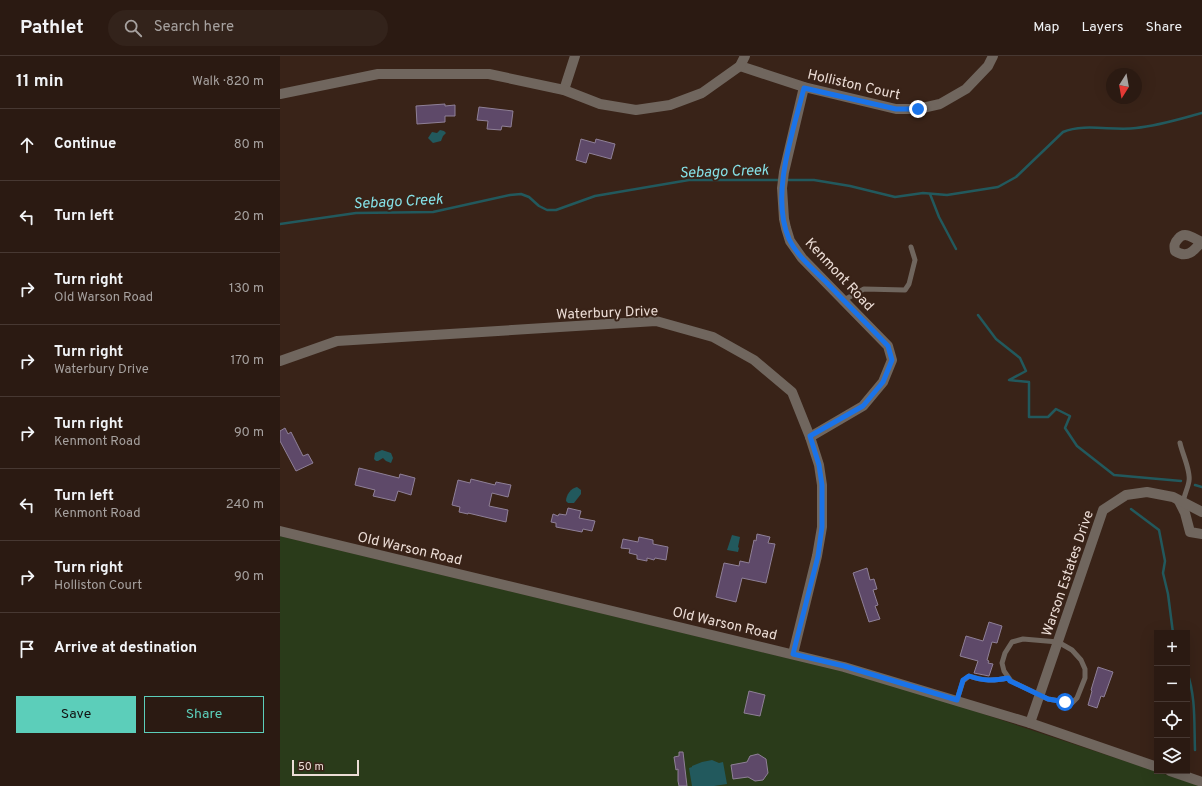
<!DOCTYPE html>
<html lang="en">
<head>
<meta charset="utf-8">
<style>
  body { margin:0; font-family:Overpass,sans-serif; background:#33231b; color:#f1f3f6 }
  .controls { position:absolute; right:12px; bottom:12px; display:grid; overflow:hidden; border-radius:0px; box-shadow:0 4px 16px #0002 }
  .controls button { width:36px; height:36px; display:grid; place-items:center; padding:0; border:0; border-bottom:1px solid #473832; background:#2b1a12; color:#f1f3f6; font:20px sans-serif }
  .compass { position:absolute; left:826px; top:12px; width:36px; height:36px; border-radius:50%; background:#2b1a12; box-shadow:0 4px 16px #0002; rotate:191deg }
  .scale { position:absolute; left:12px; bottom:10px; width:67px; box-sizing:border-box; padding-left:4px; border:2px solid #ecddd6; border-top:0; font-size:11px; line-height:14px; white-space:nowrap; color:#ecddd6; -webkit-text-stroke:3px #392318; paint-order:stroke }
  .stop { position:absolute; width:12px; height:12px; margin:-9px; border:3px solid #1a73e8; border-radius:50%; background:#fff }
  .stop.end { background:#1a73e8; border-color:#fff; box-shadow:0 1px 4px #0008 }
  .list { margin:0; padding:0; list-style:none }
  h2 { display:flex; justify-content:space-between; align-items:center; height:52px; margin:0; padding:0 16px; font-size:17px }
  h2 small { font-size:13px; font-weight:400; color:#a6a19f }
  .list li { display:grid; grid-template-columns:26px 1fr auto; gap:12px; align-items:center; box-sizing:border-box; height:72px; padding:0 16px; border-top:1px solid #473832 }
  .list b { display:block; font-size:15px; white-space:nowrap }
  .list p { margin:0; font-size:13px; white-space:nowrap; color:#a6a19f }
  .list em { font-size:13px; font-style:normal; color:#a6a19f }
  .actions { display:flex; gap:8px; padding:12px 16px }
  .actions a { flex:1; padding:9px 0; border:1px solid #5cceba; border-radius:0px; text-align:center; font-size:14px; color:#5cceba }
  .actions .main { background:#5cceba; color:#111 }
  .icon { flex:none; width:22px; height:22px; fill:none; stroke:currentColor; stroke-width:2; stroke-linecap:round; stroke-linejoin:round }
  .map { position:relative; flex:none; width:922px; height:730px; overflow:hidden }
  header { display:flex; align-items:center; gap:24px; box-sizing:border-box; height:56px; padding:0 20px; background:#2b1a12; border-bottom:1px solid #473832 }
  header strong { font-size:19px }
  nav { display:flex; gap:22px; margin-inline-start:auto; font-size:14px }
  .search { width:280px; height:36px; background:#33231b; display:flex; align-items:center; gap:10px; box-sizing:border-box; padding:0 14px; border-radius:22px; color:#a6a19f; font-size:15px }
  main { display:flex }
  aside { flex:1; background:#2b1a12 }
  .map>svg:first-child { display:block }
  .green { fill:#2a3b1a }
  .water { fill:#22595d }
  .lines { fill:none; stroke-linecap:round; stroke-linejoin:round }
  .stream { stroke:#22595d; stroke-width:2.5 }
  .building { fill:#5e4969; stroke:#8f8097 }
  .service { stroke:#70665e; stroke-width:5 }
  .minor { stroke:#70665e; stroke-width:10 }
  .tertiary { stroke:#70665e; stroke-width:10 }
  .route { stroke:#1a73e8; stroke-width:5 }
  .labels { text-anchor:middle; stroke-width:4; stroke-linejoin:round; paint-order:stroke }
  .street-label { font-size:14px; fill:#ecddd6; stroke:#392318 }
  .water-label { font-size:15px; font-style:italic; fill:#85e0e6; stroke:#392318 }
</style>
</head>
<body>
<header>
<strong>Pathlet</strong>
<div class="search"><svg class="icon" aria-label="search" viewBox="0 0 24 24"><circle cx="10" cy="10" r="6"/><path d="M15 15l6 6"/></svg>Search here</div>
<nav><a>Map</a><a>Layers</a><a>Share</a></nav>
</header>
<main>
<aside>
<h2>11 min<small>Walk · 820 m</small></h2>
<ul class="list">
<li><svg class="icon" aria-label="ahead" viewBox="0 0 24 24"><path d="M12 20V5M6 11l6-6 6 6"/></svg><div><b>Continue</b></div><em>80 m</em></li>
<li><svg class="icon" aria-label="left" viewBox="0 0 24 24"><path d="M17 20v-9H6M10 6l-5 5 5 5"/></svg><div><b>Turn left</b></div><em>20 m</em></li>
<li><svg class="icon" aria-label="right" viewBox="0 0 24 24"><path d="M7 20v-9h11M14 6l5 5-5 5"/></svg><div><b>Turn right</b><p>Old Warson Road</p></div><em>130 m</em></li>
<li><svg class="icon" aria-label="right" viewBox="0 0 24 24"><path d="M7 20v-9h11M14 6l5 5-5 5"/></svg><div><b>Turn right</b><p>Waterbury Drive</p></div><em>170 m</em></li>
<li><svg class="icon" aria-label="right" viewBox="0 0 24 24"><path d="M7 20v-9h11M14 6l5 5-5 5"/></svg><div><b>Turn right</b><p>Kenmont Road</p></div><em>90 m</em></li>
<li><svg class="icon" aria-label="left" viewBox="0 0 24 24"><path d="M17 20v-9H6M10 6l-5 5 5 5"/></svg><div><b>Turn left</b><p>Kenmont Road</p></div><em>240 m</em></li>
<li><svg class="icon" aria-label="right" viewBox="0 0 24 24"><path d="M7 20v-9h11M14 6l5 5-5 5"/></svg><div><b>Turn right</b><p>Holliston Court</p></div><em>90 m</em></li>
<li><svg class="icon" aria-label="arrive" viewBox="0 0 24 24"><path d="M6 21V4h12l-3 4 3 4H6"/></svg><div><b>Arrive at destination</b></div></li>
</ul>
<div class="actions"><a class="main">Save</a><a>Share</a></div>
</aside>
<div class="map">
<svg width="922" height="730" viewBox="0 0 922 730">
  <rect width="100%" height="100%" fill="#392318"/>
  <polygon class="green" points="0,480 561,615 655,642 920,730 0,730"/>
  <g class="water">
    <polygon points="160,74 164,75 166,77 163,80 161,85 153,87 148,82 152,76 157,77"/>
    <polygon points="102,394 111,397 113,402 111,407 106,405 103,402 98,405 96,405 94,403 95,397"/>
    <path d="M 297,431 L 301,434 L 301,438 L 294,447 L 288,447 L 286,445 C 286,439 291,432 297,431 Z"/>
    <polygon points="452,479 460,481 458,491 459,492 458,496 447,494"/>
    <polygon points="432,704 439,707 443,706 447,728 434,730 412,730 409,712 412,711 412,710 422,706"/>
  </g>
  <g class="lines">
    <g class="stream">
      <path d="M 505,124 L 534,124 L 570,130 L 615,141 L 643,137 L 667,139 L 718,131 L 736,121 L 783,76 C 804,67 833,75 856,72 C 878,70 900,63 922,57"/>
      <polyline points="650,138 659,161 676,193"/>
      <polyline points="0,168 76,157 153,156 230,139 241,138 249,141 259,150 267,154 276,154 315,140 409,124 500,124"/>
      <polyline points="698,259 716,283 740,302 746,315 729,324 749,326 749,361 768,361 776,353 790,360 785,372 797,390 834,419 901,425"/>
      <polyline points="915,429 922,431"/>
      <polyline points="851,453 879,474 885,505 883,517 888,538 893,577"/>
      <path d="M 907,616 C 916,641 914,668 915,694"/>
    </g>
  </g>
  <g class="building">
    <polygon points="165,48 165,50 175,49 175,60 165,60 165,66 137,68 136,50"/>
    <polygon points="199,51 233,55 231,71 222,70 221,74 207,73 208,65 197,64"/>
    <polygon points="301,83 315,87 316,83 335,88 331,103 309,97 306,107 296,104"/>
    <polygon points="5,372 8,378 11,376 23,400 28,398 33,407 16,415 0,385 0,375"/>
    <polygon points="79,412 119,422 120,418 135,422 131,439 118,435 115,445 93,440 95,434 75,429"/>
    <polygon points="191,423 215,429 216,426 231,429 228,441 212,437 209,450 228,454 226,466 188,457 188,458 179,456 180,451 172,449 178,424 190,427"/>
    <polygon points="288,452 301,455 299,462 315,465 312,475 303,473 302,476 276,471 276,467 271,466 273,458 278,460 279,458 286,459"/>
    <polygon points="477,478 490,481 488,487 495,488 486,527 462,522 456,546 436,541 444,507 459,510 460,505 469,507 474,484 476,485"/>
    <polygon points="359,481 373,484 373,488 388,491 386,504 375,502 374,504 367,502 367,505 357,503 357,499 349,497 350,493 341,492 343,483 358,486"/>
    <polygon points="587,512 590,524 594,523 597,533 593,534 598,549 595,550 600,563 589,566 573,517"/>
    <polygon points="709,566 722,570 717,587 712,586 707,604 709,605 708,607 713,608 709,620 694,617 698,605 680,600 686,580 703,585"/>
    <polygon points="818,611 833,616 824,641 821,640 817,652 808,649 812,635 811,634"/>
    <polygon points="469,635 485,639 480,660 464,657"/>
    <polygon points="399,696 403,696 407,730 399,730 398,725 398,713 396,714 394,701 399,700"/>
    <polygon points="478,698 486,703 488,717 483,724 475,725 468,721 453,723 451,709 467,706 470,700"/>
  </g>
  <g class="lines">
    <g class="service">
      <polyline points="564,244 584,233 625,234 629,228 635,204 631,191"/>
      <path d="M 900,387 C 902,397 911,415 909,425 C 908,432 904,439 903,447"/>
      <polygon points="743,583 778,586 792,594 801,604 805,613 805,622 797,642 792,647 768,643 731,625 724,615 722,607 725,597 732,586"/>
      <path d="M 677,644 L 683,625 L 689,620 C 704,625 713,625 728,622"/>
    </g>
    <g class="minor">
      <polyline points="460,10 524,31 616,53 638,53 660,48 686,33 708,10 713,0"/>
      <polyline points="524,31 504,116 502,132 504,163 506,172 510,185 522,202 608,290 612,304 603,326 583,350 530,381"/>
      <polyline points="284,34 295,0"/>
      <polyline points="0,38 98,18 209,18 284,34 320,48 356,54 390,49 422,37 460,10 465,0"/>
      <path d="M 921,186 C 914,195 907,203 895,195 C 894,190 894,187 898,183 C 905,174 914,183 922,186"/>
      <polyline points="0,305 57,285 376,265 433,281 474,304 512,336 530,381 539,409 542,429 542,471 537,500 513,598"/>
      <polyline points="899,445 905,457 910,476 922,478"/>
      <polyline points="750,667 823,454 846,439 867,436 893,441 922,456"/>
    </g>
    <g class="tertiary">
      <polyline points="0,475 564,611 750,667 877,711"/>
      <polyline points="890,715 922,726"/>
    </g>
  </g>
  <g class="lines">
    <path class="route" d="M 638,53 L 616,53 L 524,32 C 513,76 490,139 509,183 C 517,200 534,214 547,227 C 567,248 588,269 608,290 L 612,304 L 603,326 L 583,350 L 530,380 L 539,409 L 542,429 L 542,471 L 538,500 L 513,598 L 564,610 L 677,644 L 683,624 L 689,620 C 704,625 713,625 728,622 L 730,625 L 768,643 L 785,646"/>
  </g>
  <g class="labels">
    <g class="street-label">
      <text transform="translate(574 28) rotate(13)" y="5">Holliston Court</text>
      <text transform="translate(560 218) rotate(47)" y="5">Kenmont Road</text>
      <text transform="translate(327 256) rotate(-2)" y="5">Waterbury Drive</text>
      <text transform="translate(130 492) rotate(13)" y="5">Old Warson Road</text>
      <text transform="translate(787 517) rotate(-71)" y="5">Warson Estates Drive</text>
      <text transform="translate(445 567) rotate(13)" y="5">Old Warson Road</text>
    </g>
    <g class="water-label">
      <text transform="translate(444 115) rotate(-2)" y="5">Sebago Creek</text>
      <text transform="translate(118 145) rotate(-3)" y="5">Sebago Creek</text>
    </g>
  </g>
</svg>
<div class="controls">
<button>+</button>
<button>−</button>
<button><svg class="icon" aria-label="locate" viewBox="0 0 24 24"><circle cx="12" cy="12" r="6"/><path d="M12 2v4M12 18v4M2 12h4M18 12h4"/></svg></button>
<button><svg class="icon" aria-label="layers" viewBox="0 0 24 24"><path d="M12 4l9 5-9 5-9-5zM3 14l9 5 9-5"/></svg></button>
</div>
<svg class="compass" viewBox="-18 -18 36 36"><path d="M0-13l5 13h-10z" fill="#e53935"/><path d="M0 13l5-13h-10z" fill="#a6a19f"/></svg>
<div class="scale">50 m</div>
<div class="stop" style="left:785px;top:646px"></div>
<div class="stop end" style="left:638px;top:53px"></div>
</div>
</main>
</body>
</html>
